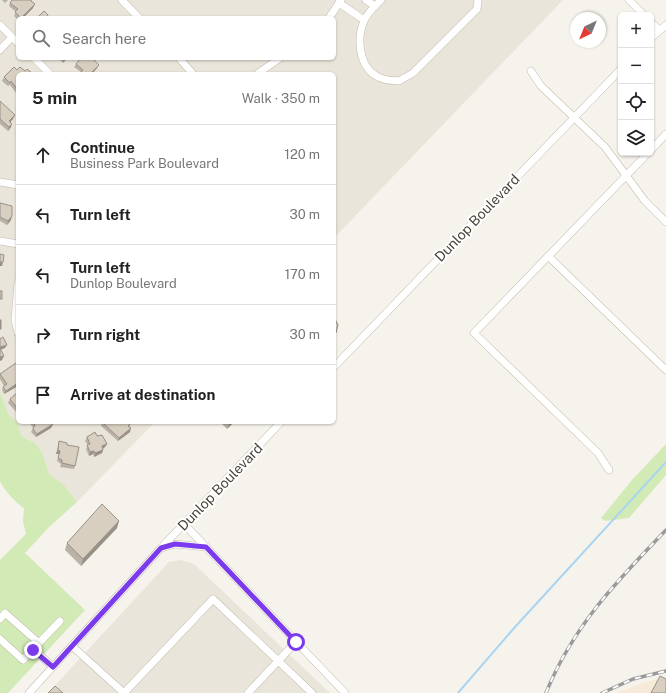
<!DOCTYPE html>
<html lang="en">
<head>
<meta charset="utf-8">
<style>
  body { margin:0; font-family:"Public Sans",sans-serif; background:#f2f2f2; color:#222 }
  .controls { position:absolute; right:12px; top:12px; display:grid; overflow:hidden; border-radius:6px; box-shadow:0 1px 3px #0004 }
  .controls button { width:36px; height:36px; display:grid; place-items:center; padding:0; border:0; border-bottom:1px solid #e0e0e0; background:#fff; color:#222; font:20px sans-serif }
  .compass { position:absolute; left:570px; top:12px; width:36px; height:36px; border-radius:50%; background:#fff; box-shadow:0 1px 3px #0004; rotate:223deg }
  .stop { position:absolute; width:12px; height:12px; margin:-9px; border:3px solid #7c3aed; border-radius:50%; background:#fff }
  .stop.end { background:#7c3aed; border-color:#fff; box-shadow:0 1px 4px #0008 }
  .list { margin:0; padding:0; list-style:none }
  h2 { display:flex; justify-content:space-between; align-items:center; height:52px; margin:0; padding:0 16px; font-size:17px }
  h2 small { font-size:13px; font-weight:400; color:#767676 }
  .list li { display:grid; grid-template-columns:26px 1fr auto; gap:12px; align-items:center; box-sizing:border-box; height:60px; padding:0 16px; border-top:1px solid #e0e0e0 }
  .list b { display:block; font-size:15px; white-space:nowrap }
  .list p { margin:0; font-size:13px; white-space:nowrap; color:#767676 }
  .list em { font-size:13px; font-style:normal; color:#767676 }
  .icon { flex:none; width:22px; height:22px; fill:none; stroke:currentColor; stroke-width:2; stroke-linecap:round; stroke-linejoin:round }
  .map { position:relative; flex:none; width:666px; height:693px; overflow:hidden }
  .search { position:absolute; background:#fff; box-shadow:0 1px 3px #0004; left:16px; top:16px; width:320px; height:44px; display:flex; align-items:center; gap:10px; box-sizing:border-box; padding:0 14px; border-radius:6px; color:#767676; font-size:15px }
  .panel { position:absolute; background:#fff; box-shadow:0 1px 3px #0004; left:16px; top:72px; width:320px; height:352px; border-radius:6px }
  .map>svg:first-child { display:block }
  .residential { fill:#eae5da; fill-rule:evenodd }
  .commercial { fill:#f7ead8 }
  .green { fill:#d2eab5 }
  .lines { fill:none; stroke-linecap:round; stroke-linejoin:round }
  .stream { stroke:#a9d4f2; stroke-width:2 }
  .minor-casing { stroke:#c2bbae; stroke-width:8 }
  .minor { stroke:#fff; stroke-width:7 }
  .rail-casing { stroke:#9a9a9a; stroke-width:3.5 }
  .rail { stroke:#fff; stroke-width:2; stroke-dasharray:6; stroke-linecap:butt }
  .wall { fill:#bab2a6 }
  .shaded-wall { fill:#979187 }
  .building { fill:#d8cfc1; stroke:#979187 }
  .route { stroke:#7c3aed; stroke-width:5 }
  .labels { text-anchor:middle; stroke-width:4; stroke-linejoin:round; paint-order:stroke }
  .street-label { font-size:14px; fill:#4b4439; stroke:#fff }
</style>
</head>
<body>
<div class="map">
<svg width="666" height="693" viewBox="0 0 666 693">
  <rect width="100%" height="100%" fill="#f6f3ec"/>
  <g class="residential">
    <path d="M 0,0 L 563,0 L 334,238 L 334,74 L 18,74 L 18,422 L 155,422 L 77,502 L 64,485 L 49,474 L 43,454 L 35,443 L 21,436 L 18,424 L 8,415 L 0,392 ZM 18,18 L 334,18 L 334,58 L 18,58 Z"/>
    <polygon points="181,560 194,564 330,693 48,693 169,562"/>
  </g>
  <polygon class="commercial" points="666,677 666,693 617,693 642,683"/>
  <g class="green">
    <path d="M 0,392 L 8,414 L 18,424 L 21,436 L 35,443 L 43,454 L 49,474 L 64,485 L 77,502 L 49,527 L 25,553 L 85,610 L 8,693 L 0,693 L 0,560 L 26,534 L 23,521 L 24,508 C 16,503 4,490 0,481 Z"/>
    <polygon points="666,444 666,475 629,518 605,521 601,518 632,480"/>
  </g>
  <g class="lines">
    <polyline class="stream" points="458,693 515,627 666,462"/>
    <g class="minor-casing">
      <g id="minor">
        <polyline points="122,0 139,18"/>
        <polyline points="366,0 375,6"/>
        <path d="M 381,0 C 375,6 369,11 365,19 C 356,37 358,70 381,78 C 386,81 393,80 399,81 L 413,73 L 477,9 L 478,0"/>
        <polyline points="629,0 644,15"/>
        <polyline points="339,3 364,20"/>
        <polyline points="329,18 341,0"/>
        <polyline points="651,22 659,30"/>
        <polyline points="0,25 18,43"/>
        <polyline points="651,38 666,25"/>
        <polyline points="0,50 12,37"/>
        <polyline points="34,58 50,74"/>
        <polyline points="179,58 193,74"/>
        <polyline points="531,71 541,86 605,147 645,201 666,222"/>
        <polyline points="257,74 280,58"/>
        <polyline points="651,150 666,134"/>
        <polyline points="0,182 18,185"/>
        <polyline points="0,241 18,244"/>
        <polyline points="548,256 666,370"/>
        <polyline points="18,283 15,320 18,333"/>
        <polyline points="334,367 621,69"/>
        <polyline points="609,470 598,453 474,333 648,153"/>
        <polyline points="184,524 345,693"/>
        <polyline points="161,548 175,544 206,547"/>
        <polyline points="0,619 5,613 39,643 23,660 0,639"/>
        <polyline points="39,643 60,621"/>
        <polyline points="72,646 124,693"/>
        <polyline points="33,649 53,667"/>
        <polyline points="29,693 161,548 281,422"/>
        <polyline points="124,693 213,599 312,693"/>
        <polyline points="248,693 296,642"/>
      </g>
    </g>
    <use href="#minor" class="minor"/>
    <g class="rail-casing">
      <g id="rail">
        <path d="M 546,693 C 573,626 617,581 666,530"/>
        <polyline points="602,693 633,679 666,671"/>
      </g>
    </g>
    <use href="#rail" class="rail"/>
  </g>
  <g class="wall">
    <polygon points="2,0 8,0 5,3"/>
    <polygon points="10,3 33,8 23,18 18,18 18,20 14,16 16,12 9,6"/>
    <polygon points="58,58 67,58 63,63"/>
    <polygon points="76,64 97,68 92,74 80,74 81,72 74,67"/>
    <polygon points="17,70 25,71 33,74 18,74 18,93 17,94 10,85 8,86 2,81 4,77"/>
    <polygon points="0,101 13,119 10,122 11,127 8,131 0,124"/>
    <polygon points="0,203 11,220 7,225 0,221"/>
    <polygon points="18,366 18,386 4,394 2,390 3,387 4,386 0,379 0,374"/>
    <polygon points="18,392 18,414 8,403 10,399"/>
    <polygon points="29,422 51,422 53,424 51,428 36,437 31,432 33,428"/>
    <polygon points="102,422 131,423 129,427 130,432 118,441 101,426"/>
    <polygon points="220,422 234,422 227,429"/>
    <polygon points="97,436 107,444 105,447 103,449 103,450 102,453 94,457 93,454 89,456 86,449 88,445 85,441 87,437"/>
    <polygon points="59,441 67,445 75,466 74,469 60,467 61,464 57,461 59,454 56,454"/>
    <polygon points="117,528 81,566 65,550 67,543"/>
  </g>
  <g class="shaded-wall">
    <polygon points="35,4 33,8 23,18 21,18"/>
    <polygon points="65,58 67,58 63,63 64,59"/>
    <polygon points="99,65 97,68 92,74 90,74"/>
    <polygon points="15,115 13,119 8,125 9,121"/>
    <polygon points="12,124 11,127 8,131 9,127"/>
    <polygon points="12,216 11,220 7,225 8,221"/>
    <polygon points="0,262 3,262 2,266 0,266"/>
    <polygon points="7,345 5,348 0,350 0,347"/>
    <polygon points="4,356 2,360 0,361 0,357"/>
    <polygon points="18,383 18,386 4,394 6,391"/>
    <polygon points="230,422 234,422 227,429"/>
    <polygon points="53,424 51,428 36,437 37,434"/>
    <polygon points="131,428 130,432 118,441 119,438"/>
    <polygon points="107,444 105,447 100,450 102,446"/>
    <polygon points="58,450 60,451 59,454 56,454"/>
    <polygon points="103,450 102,453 94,457 95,453"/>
    <polygon points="94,451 93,454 89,456 90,452"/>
    <polygon points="119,521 117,528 81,566 83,559"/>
  </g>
  <g class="building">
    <polygon points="12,0 31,0 31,1 35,4 21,18 15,12 18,9 10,3"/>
    <polygon points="44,11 48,15 47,17 48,18 37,18"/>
    <polygon points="81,58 92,58 99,65 90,74 81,74 80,73 83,70 76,64"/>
    <polygon points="14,67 17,70 20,67 25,71 27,69 33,74 18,74 18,90 11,81 10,83 4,77"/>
    <polygon points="0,101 15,115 9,121 12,124 9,127 0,119"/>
    <polygon points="0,203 12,206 12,216 8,221 0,217"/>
    <polygon points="0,254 4,255 3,262 0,262"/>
    <rect x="0" y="291" width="2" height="8"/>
    <polygon points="334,317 338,325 336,333 334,335"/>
    <rect x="0" y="320" width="1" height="9"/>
    <polygon points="3,337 7,345 0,347 0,339"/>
    <polygon points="0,348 4,356 0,357"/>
    <polygon points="16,363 18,366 18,371 17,371 18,373 18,383 6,391 3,387 7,384 0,374"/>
    <polygon points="18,392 18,409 10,399"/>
    <polygon points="32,422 51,422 53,424 37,434 33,429 35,425"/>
    <polygon points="102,422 131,422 131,423 128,426 131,428 119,438"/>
    <polygon points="95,432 97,436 102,435 107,444 102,446 103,450 95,453 94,451 90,452 87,445 90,444 87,437"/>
    <polygon points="59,441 67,443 67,445 79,447 75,466 62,463 62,460 58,458 60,451 58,450"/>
    <polygon points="102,504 119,521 83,559 67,543"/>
    <polygon points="660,676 666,679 666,693 651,693"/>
    <polygon points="55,686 63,693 48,693"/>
  </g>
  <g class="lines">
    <polyline class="route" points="33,650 53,667 161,548 175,544 206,547 296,642"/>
  </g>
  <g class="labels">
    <g class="street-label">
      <text transform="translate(477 218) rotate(-46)" y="5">Dunlop Boulevard</text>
      <text transform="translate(220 487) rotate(-46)" y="5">Dunlop Boulevard</text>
    </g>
  </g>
</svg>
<div class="controls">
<button>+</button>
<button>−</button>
<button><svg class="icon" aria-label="locate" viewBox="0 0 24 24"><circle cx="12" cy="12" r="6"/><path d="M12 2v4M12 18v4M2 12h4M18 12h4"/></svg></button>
<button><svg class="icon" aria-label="layers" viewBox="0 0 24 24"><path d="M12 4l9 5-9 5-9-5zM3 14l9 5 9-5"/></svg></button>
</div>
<svg class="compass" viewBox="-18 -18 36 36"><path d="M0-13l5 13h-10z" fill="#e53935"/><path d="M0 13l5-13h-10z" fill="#767676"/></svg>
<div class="stop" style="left:296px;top:642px"></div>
<div class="stop end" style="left:33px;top:650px"></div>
<div class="search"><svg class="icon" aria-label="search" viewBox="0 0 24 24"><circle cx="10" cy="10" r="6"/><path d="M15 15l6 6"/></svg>Search here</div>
<section class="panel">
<h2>5 min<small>Walk · 350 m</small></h2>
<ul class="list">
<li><svg class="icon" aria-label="ahead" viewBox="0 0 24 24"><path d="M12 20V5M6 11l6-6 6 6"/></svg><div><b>Continue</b><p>Business Park Boulevard</p></div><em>120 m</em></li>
<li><svg class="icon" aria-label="left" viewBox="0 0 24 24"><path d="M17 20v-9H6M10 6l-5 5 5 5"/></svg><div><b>Turn left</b></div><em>30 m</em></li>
<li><svg class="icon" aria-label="left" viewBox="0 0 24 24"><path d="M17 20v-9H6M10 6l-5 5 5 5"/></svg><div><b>Turn left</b><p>Dunlop Boulevard</p></div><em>170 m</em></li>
<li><svg class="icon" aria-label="right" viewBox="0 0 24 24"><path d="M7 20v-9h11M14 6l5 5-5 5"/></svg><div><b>Turn right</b></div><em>30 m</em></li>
<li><svg class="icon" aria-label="arrive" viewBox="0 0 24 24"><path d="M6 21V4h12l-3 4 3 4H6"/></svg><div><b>Arrive at destination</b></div></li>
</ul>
</section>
</div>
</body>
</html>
